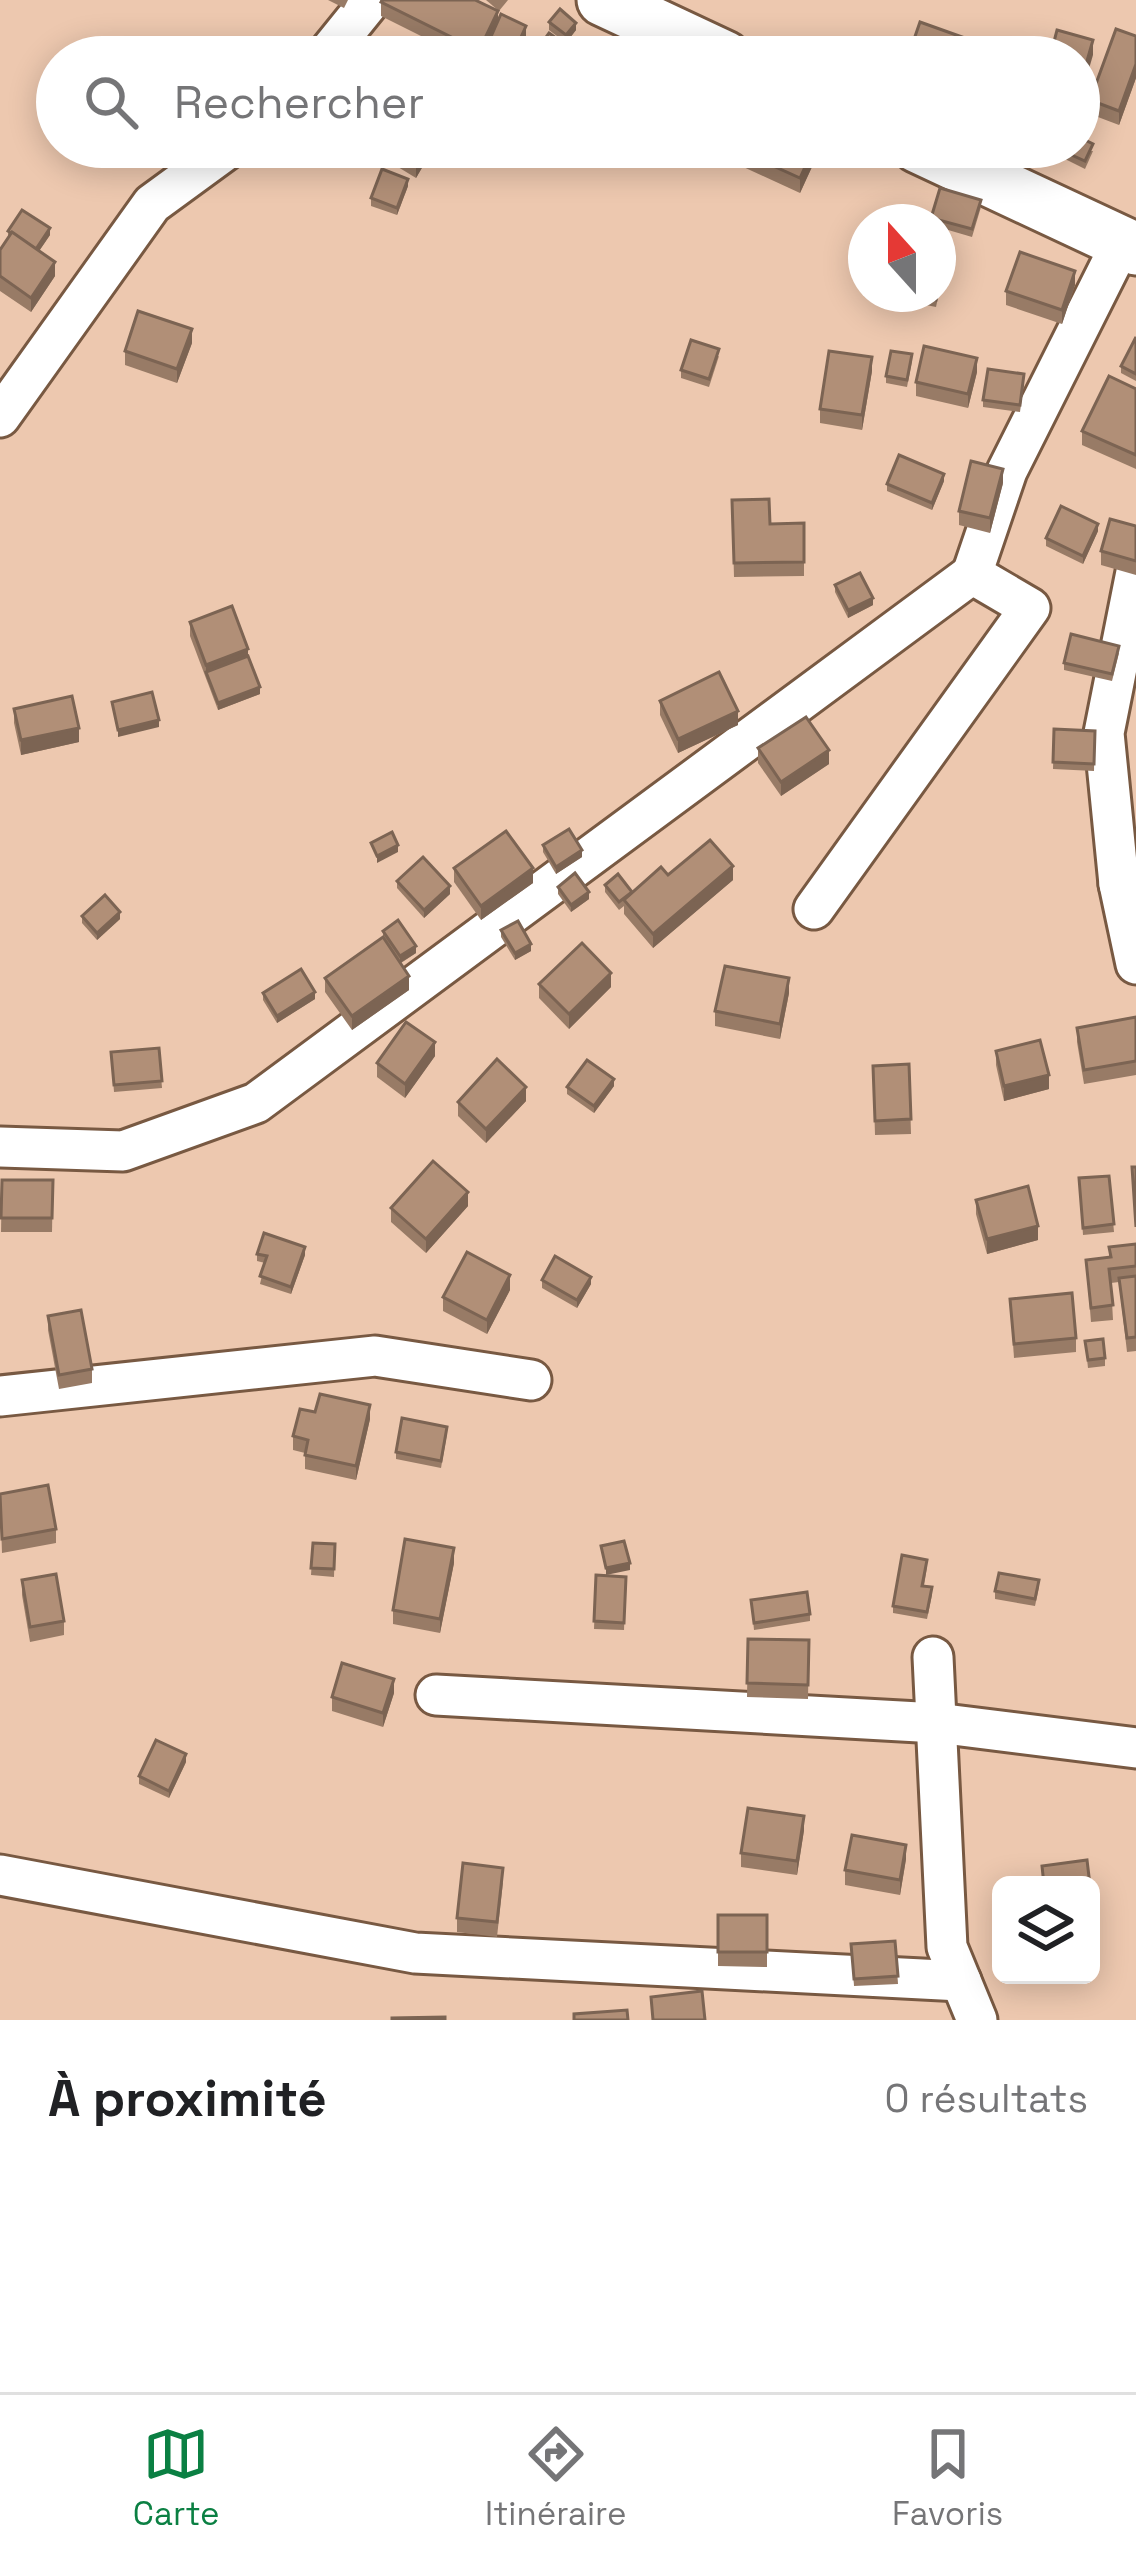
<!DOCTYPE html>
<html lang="fr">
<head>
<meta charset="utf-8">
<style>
  body { margin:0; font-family:"Space Grotesk",sans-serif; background:#f2f2f2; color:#202124 }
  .controls { position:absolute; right:36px; bottom:36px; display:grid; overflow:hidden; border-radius:18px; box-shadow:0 6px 30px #0003 }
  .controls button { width:108px; height:108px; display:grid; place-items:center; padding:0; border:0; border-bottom:3px solid #e0e0e0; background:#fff; color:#202124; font:60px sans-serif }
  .compass { position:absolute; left:848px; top:204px; width:108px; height:108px; border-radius:50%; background:#fff; box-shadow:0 6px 30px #0003; rotate:339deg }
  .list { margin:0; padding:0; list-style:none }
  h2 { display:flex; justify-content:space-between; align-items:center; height:156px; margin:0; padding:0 48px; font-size:51px }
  h2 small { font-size:39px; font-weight:400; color:#757577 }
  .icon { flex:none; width:66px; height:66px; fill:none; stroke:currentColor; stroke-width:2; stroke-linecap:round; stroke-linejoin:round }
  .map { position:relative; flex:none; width:1136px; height:2020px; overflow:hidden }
  .search { position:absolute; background:#fff; box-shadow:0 6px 30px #0003; left:36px; right:36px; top:36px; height:132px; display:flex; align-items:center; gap:30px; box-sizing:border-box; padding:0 42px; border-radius:66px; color:#757577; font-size:45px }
  .sheet { height:372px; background:#fff }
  nav { display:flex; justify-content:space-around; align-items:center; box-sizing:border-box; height:168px; border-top:3px solid #e0e0e0; background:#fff; font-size:33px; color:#757577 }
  nav a { display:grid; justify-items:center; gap:6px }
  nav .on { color:#0b8043 }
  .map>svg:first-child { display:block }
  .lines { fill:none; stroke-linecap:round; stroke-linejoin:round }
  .minor-casing { stroke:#785942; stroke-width:45 }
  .major-casing { stroke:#785942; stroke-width:57 }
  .minor { stroke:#fff; stroke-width:39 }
  .major { stroke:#fff; stroke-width:51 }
  .wall { fill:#987b66 }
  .shaded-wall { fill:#7c6453 }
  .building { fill:#b18f77; stroke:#7c6453; stroke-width:3 }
</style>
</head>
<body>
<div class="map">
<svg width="1136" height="2020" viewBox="0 0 1136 2020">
  <rect width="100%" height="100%" fill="#edc8af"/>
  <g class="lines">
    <g class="minor-casing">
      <g id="minor">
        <polyline points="325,57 371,0"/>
        <polyline points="0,417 152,204 230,147"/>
        <polyline points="1136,572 1104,733 1119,884 1136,909"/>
        <polyline points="1119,884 1136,964"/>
        <polyline points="814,909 1030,608 972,574 1007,471 1122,242"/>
        <polyline points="0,1147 123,1151 256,1103 972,574"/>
        <polyline points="0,1396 375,1356 531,1380"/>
        <polyline points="933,1657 947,1947 977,2020"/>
        <polyline points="436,1695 937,1723 1136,1748"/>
        <polyline points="0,1875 415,1953 961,1981"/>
      </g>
    </g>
    <g class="major-casing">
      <g id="major">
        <polyline points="603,0 725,57"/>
        <polyline points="918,147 1136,249"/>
      </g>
    </g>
    <use href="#minor" class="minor"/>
    <use href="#major" class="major"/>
  </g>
  <g class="wall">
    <polygon points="328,0 348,0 344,8"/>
    <polygon points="486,0 508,0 499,11"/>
    <polygon points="381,2 498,20 526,40 447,49 381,16"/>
    <polygon points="549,22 576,30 566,43 549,30"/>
    <polygon points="1136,36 1136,78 1119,125 1090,114 1090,100"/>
    <polygon points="976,42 975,57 911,57 911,48"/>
    <polygon points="541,44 563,51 558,57 548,57 541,52"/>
    <polygon points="380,147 434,147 416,178 380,156"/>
    <polygon points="700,147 816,147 816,158 800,193"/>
    <polygon points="1093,151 1085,169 1065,159 1065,152"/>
    <polygon points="408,186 397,215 371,206 371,198"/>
    <polygon points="981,207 972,237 938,227 938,222 931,222 931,218"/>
    <polygon points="8,231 50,235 39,251 55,276 31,312 0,291 0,250 8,238"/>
    <polygon points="943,273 936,307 891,298 891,294 938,294"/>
    <polygon points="1075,285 1062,324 1006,305 1006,291"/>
    <polygon points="1136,337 1136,381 1121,373 1121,366"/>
    <polygon points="192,343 177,383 125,365 125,351"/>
    <polygon points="719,356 709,387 681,378 681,370"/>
    <polygon points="912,361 907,387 886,383 886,376"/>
    <polygon points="872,371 862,430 820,423 820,409"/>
    <polygon points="977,372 968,408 916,396 916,382"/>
    <polygon points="1024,382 1020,412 983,407 983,400"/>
    <polygon points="1136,389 1136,469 1082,445 1082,431"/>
    <polygon points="944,481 932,510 887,491 887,484"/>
    <polygon points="1003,483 990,533 959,525 959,511"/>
    <polygon points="732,500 770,524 804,523 804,576 734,577"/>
    <polygon points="1136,526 1136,575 1101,565 1101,551"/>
    <polygon points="1098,531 1083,564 1046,546 1046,538"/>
    <polygon points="835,585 873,605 848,618 835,592"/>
    <polygon points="190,622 248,656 260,694 218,710 190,636"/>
    <polygon points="1119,653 1112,681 1064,670 1064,663"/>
    <polygon points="660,701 738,725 678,753 660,715"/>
    <polygon points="14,709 79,742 21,755 14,723"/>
    <polygon points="1054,729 1095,731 1094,771 1053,769"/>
    <polygon points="758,748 829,764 781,796 758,763"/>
    <polygon points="543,845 582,857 556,874 543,852"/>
    <polygon points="454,868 533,883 481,920 454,882"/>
    <polygon points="668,875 733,880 653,948 624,914 624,906 619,910 605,892 605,885 632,893"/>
    <polygon points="397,881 450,894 424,918 397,888"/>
    <polygon points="558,887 589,899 571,912 558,894"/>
    <polygon points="82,916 120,919 97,940 82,923"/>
    <polygon points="501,930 531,951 515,960 501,937"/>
    <polygon points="383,931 416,953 401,963 409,990 352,1030 325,992 325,978 383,937"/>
    <polygon points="539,984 611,987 569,1029 539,998"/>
    <polygon points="263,993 315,999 277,1023 263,1000"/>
    <polygon points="789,993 780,1039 715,1026 715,1011"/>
    <polygon points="1136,1017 1136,1075 1084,1084 1077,1042 1077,1028"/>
    <polygon points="159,1048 162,1088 114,1092 111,1052"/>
    <polygon points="996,1051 1049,1089 1004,1101 996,1065"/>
    <polygon points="435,1056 405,1098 377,1077 377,1063"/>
    <polygon points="909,1064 911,1134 875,1135 873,1066"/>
    <polygon points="614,1086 594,1113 567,1094 567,1087"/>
    <polygon points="526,1101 486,1143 458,1116 458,1102"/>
    <polygon points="1109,1176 1114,1232 1083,1235 1079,1178"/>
    <polygon points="2,1180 53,1180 52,1232 1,1232"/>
    <polygon points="976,1200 1038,1240 987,1254 976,1214"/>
    <polygon points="468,1206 426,1253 391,1222 391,1208"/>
    <polygon points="1136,1244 1136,1351 1127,1352 1119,1282 1111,1283 1113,1320 1091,1322 1086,1260 1109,1257 1109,1247"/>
    <polygon points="257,1254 305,1255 291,1294 260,1284 265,1263 257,1261"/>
    <polygon points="542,1280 591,1284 577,1308 542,1288"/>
    <polygon points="510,1290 487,1334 443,1311 443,1297"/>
    <polygon points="1010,1299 1076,1338 1076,1352 1014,1358"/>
    <polygon points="48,1316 92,1369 92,1383 59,1389 48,1330"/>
    <polygon points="1085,1341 1105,1358 1105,1366 1088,1368"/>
    <polygon points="370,1419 356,1480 305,1469 305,1453 293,1450 293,1436"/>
    <polygon points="447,1434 441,1468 396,1459 396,1452"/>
    <polygon points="0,1494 56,1529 56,1543 2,1553"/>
    <polygon points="313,1543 335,1544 334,1577 311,1575"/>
    <polygon points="454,1563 440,1633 393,1624 393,1610"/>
    <polygon points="927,1567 924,1586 932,1595 927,1619 893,1613 893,1606"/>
    <polygon points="596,1575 626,1577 624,1630 594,1629"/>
    <polygon points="22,1580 64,1621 64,1635 30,1642 22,1595"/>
    <polygon points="1039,1587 1035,1606 995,1599 995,1591"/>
    <polygon points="751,1600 810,1614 810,1621 754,1630"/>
    <polygon points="748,1639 809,1640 808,1699 747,1697"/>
    <polygon points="394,1693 383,1727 332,1711 332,1697"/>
    <polygon points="186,1762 169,1798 139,1784 139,1776"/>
    <polygon points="804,1830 797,1875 741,1867 741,1853"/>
    <polygon points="906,1859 900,1895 845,1885 845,1870"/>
    <polygon points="503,1882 497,1937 457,1932 457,1918"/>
    <polygon points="718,1915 767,1915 767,1967 718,1966"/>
    <polygon points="895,1941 898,1984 854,1986 851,1944"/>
  </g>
  <g class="shaded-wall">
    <polygon points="498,11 498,26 483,57 476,57"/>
    <polygon points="576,23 576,30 566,43 566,35"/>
    <polygon points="526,26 526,40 519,57 512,57"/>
    <polygon points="1093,40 1093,55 1079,103 1079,89"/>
    <polygon points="1136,64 1136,78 1119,125 1119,111"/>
    <polygon points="426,147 434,147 416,178 416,163"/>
    <polygon points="814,147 816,158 800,193 800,178"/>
    <polygon points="408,179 408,186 397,215 397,208"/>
    <polygon points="50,228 50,235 35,257 35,250"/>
    <polygon points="55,262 55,276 31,312 31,298"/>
    <polygon points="1075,271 1075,285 1062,324 1062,310"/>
    <polygon points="192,329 192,343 177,383 177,369"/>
    <polygon points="872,357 872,371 862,430 862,415"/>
    <polygon points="977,358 977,372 968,408 968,394"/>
    <polygon points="1003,469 1003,483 990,533 990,518"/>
    <polygon points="944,474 944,481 932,510 932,503"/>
    <polygon points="1098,524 1098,531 1083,564 1083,556"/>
    <polygon points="873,598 873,605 848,618 848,610"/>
    <polygon points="248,649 248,663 206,672 206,665"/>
    <polygon points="260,687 260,694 218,710 218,703"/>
    <polygon points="738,711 738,725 678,753 678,739"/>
    <polygon points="159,720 159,727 118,737 118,730"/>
    <polygon points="79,728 79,742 21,755 21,740"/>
    <polygon points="829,750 829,764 781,796 781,782"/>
    <polygon points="398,845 398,852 377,863 377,856"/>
    <polygon points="582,850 582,857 556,874 556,867"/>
    <polygon points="733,866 733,880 653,948 653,934"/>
    <polygon points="533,868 533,883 481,920 481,906"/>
    <polygon points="450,886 450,894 424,918 424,910"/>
    <polygon points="589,892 589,899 571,912 571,905"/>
    <polygon points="120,912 120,919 97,940 97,933"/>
    <polygon points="531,944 531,951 515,960 515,953"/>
    <polygon points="416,946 416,953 400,963 400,956"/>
    <polygon points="611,973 611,987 569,1029 569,1014"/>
    <polygon points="409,976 409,990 352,1030 352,1016"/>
    <polygon points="789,978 789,993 780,1039 780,1024"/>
    <polygon points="315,992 315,999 277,1023 277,1016"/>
    <polygon points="435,1042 435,1056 405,1098 405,1084"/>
    <polygon points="1049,1075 1049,1089 1004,1101 1004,1086"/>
    <polygon points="614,1079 614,1086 594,1113 594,1106"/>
    <polygon points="526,1087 526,1101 486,1143 486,1129"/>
    <polygon points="468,1192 468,1206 426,1253 426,1239"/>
    <polygon points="1038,1226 1038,1240 987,1254 987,1239"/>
    <polygon points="305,1247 305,1255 291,1294 291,1287"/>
    <polygon points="510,1275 510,1290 487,1334 487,1320"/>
    <polygon points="591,1277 591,1284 577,1308 577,1300"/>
    <polygon points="370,1405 370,1419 356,1480 356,1466"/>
    <polygon points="454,1548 454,1563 440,1633 440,1619"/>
    <polygon points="630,1563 630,1570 606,1575 606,1568"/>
    <polygon points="394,1679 394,1693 383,1727 383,1713"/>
    <polygon points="186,1754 186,1762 169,1798 169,1791"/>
    <polygon points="804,1816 804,1830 797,1875 797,1861"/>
    <polygon points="906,1845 906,1859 900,1895 900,1880"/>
  </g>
  <g class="building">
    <polygon points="382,0 475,0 498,11 476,57 443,57 453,38 381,2"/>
    <polygon points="560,9 576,23 566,35 549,22"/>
    <polygon points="501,14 526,26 512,57 482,57"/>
    <polygon points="920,22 976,42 970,57 935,57 911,48"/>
    <polygon points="1116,29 1136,36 1136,64 1119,111 1090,100"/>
    <polygon points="1057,30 1093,40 1079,89 1079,57 1050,57"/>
    <polygon points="549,33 563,43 555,55 541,44"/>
    <polygon points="138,44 151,57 125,57"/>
    <polygon points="384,49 396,57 379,57"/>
    <polygon points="1079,137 1093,144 1085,161 1065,152 1067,147 1079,147"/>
    <polygon points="389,147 426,147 416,163"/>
    <polygon points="731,147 814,147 800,178"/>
    <polygon points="382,169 408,179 397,208 371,198"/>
    <polygon points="940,188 981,200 972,229 931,218"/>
    <polygon points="22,210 50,228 36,249 8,231"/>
    <polygon points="12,232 55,262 31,298 0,276 0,250"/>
    <polygon points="1020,252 1075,271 1062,310 1006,291"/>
    <polygon points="938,264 943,265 938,291"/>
    <polygon points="909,294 937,294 936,300"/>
    <polygon points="138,311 192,329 177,369 125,351"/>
    <polygon points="1136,337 1136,374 1121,366"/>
    <polygon points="691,340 719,349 709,379 681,370"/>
    <polygon points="924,346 977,358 968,394 916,382"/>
    <polygon points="829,351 872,357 862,415 820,409"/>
    <polygon points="891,351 912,354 907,380 886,376"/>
    <polygon points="988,369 1024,374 1020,405 983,400"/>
    <polygon points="1109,376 1136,389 1136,455 1082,431"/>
    <polygon points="899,455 944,474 932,503 887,484"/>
    <polygon points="971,461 1003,469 990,518 959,511"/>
    <polygon points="769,499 770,524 804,523 804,562 734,563 732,500"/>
    <polygon points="1061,506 1098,524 1083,556 1046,538"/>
    <polygon points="1110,519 1136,526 1136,561 1101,551"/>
    <polygon points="860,573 873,598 848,610 835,585"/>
    <polygon points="232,606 248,649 206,665 190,622"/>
    <polygon points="1071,634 1119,646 1112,674 1064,663"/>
    <polygon points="248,656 260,687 218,703 206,672"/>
    <polygon points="719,672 738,711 678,739 660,701"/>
    <polygon points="152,692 159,720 118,730 112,702"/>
    <polygon points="72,696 79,728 21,740 14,709"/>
    <polygon points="806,717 829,750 781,782 758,748"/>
    <polygon points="1054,729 1095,731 1094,764 1053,762"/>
    <polygon points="569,829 582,850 556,867 543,845"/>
    <polygon points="506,831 533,868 481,906 454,868"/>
    <polygon points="392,832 398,845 377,856 371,843"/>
    <polygon points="710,840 733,866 653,934 624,900 661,867 668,875"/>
    <polygon points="423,857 450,886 424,910 397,881"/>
    <polygon points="575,873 589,892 571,905 558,887"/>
    <polygon points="618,874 632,892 619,902 605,885"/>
    <polygon points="105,895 120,912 97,933 82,916"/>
    <polygon points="398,920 416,946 400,956 383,931"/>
    <polygon points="518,921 531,944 515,953 501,930"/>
    <polygon points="383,937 409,976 352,1016 325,978"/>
    <polygon points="582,943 611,973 569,1014 539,984"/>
    <polygon points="725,966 789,978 780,1024 715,1011"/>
    <polygon points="301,969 315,992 277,1016 263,993"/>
    <polygon points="1136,1017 1136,1061 1084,1070 1077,1028"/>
    <polygon points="406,1022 435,1042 405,1084 377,1063"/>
    <polygon points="1040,1040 1049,1075 1004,1086 996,1051"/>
    <polygon points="159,1048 162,1081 114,1085 111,1052"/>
    <polygon points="497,1059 526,1087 486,1129 458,1102"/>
    <polygon points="587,1060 614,1079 594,1106 567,1087"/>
    <polygon points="909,1064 911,1119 875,1121 873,1066"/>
    <polygon points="433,1161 468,1192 426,1239 391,1208"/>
    <polygon points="1132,1167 1136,1167 1136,1227"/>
    <polygon points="1109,1176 1114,1224 1083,1228 1079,1178"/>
    <polygon points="2,1180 53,1180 52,1218 1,1218"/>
    <polygon points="1028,1186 1038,1226 987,1239 976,1200"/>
    <polygon points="264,1233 305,1247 291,1287 260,1276 267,1256 257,1254"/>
    <polygon points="1136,1244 1136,1266 1109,1269 1113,1305 1091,1308 1086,1260 1111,1257 1109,1247"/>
    <polygon points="467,1252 510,1275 487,1320 443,1297"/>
    <polygon points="555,1256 591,1277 577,1300 542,1280"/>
    <polygon points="1136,1276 1136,1337 1127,1338 1119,1278"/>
    <polygon points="1072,1293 1076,1338 1014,1344 1010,1299"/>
    <polygon points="81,1310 92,1369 59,1375 48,1316"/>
    <polygon points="1103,1339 1105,1358 1088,1360 1085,1341"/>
    <polygon points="320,1394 370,1405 356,1466 305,1455 308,1440 293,1436 300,1409 315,1412"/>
    <polygon points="402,1418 447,1427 441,1461 396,1452"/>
    <polygon points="48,1485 56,1529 2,1539 0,1494"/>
    <polygon points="405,1539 454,1548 440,1619 393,1610"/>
    <polygon points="624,1541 630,1563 606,1568 601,1546"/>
    <polygon points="313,1543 335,1544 334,1569 311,1568"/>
    <polygon points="902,1555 927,1560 922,1586 932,1587 927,1612 893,1606"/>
    <polygon points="999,1573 1039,1580 1035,1599 995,1591"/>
    <polygon points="56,1574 64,1621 30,1627 22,1580"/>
    <polygon points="596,1575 626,1577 624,1623 594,1621"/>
    <polygon points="807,1592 810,1614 754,1623 751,1600"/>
    <polygon points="748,1639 809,1640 808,1685 747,1683"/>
    <polygon points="342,1663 394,1679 383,1713 332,1697"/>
    <polygon points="156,1740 186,1754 169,1791 139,1776"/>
    <polygon points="748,1808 804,1816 797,1861 741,1853"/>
    <polygon points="852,1835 906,1845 900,1880 845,1870"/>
    <polygon points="1087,1860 1090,1885 1044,1885 1042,1866"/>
    <polygon points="463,1863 503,1868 497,1922 457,1918"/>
    <rect x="718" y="1915" width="49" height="37"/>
    <polygon points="895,1941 898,1976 854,1979 851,1944"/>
    <polygon points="702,1991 705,2020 653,2020 651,1997"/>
    <polygon points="627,2010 628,2020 574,2020 574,2014"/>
    <polygon points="445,2017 445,2020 392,2020 392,2018"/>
  </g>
</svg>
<div class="controls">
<button><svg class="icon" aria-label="layers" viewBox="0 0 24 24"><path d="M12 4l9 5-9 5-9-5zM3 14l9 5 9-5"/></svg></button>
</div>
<svg class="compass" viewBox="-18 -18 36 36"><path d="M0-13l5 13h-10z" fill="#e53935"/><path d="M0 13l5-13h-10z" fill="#757577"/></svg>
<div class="search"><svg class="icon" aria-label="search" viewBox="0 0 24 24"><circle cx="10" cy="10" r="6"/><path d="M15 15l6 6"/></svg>Rechercher</div>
</div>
<section class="sheet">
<h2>À proximité<small>0 résultats</small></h2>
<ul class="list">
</ul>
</section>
<nav>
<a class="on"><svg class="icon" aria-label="map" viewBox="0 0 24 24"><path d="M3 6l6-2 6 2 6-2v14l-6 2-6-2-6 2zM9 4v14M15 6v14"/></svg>Carte</a>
<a><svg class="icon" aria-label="directions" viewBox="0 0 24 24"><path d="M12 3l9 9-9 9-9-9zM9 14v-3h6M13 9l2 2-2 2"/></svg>Itinéraire</a>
<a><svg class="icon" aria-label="saved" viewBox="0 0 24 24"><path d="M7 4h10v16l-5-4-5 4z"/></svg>Favoris</a>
</nav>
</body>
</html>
